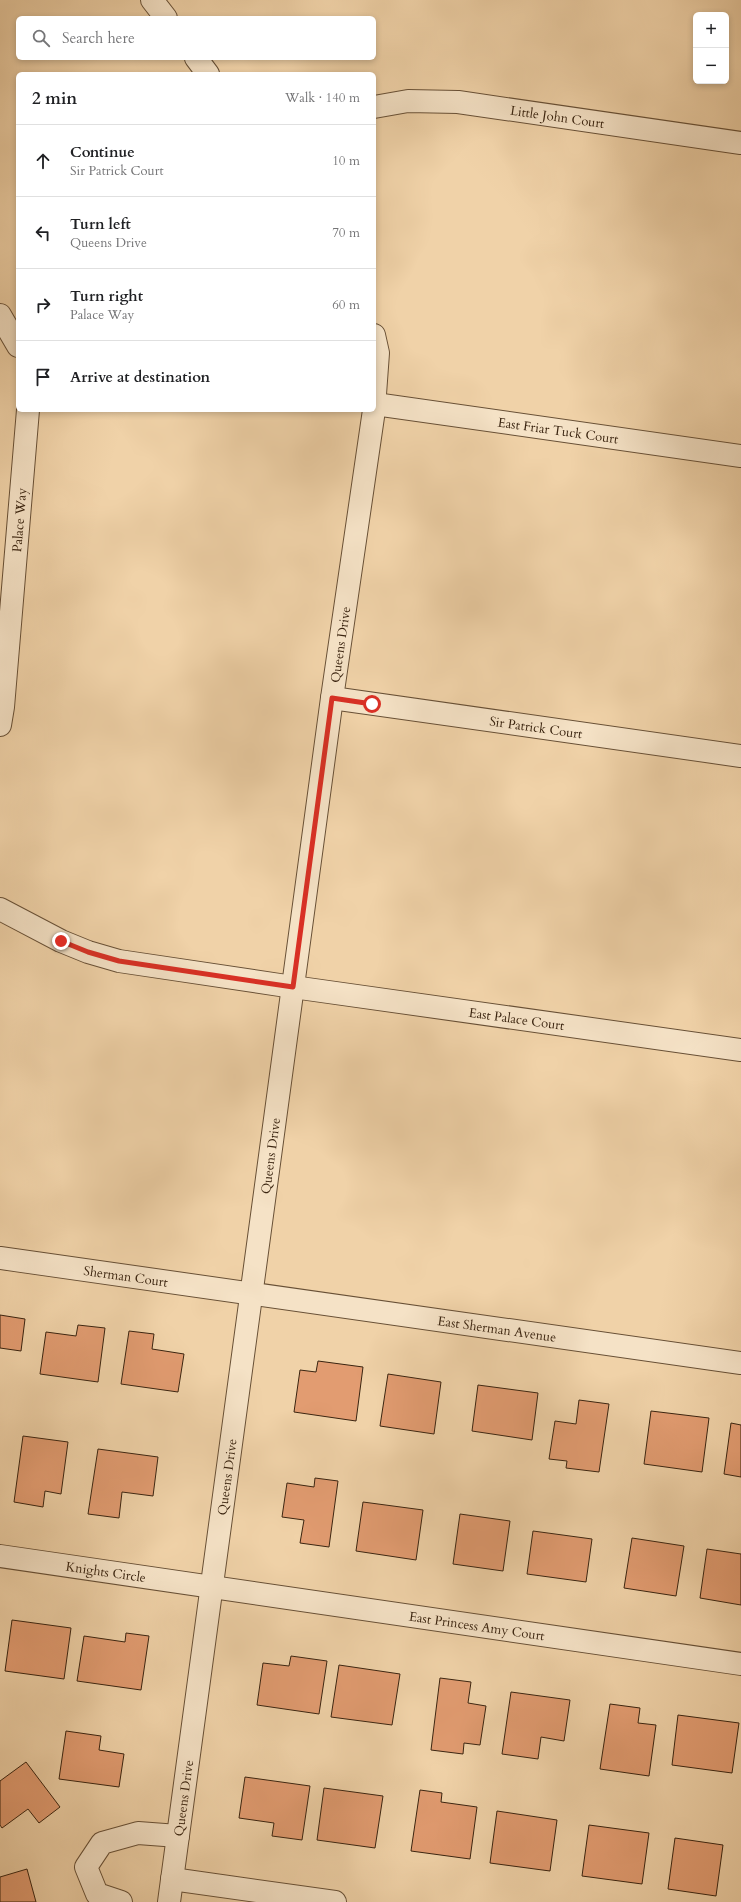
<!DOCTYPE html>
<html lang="en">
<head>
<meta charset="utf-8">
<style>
  body { margin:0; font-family:Cardo,serif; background:#f6f6f6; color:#202124 }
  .controls { position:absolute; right:12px; top:12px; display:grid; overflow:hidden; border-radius:6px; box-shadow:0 2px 6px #0003 }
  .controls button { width:36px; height:36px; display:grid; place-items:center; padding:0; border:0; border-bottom:1px solid #e0e0e0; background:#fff; color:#202124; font:20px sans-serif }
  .stop { position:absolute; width:12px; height:12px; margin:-9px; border:3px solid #d93025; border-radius:50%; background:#fff }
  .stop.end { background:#d93025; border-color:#fff; box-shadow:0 1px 4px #0008 }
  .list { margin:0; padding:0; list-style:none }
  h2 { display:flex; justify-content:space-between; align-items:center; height:52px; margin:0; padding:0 16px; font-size:17px }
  h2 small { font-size:13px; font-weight:400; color:#757577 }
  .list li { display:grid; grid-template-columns:26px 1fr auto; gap:12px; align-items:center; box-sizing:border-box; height:72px; padding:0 16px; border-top:1px solid #e0e0e0 }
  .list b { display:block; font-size:15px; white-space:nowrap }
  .list p { margin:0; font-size:13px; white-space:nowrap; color:#757577 }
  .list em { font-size:13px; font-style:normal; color:#757577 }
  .icon { flex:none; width:22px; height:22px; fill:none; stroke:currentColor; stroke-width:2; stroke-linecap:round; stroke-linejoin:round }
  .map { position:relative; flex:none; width:741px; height:1902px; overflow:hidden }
  .search { position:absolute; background:#fff; box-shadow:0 2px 6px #0003; left:16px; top:16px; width:360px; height:44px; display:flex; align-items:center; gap:10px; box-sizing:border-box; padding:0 14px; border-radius:6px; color:#757577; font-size:15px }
  .panel { position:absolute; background:#fff; box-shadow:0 2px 6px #0003; left:16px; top:72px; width:360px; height:340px; border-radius:6px }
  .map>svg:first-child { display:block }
  .building { fill:#e29c71; stroke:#3a2410 }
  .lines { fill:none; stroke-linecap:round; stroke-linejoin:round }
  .minor-casing { stroke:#685036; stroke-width:24 }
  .minor { stroke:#f5e2c6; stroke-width:22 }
  .route { stroke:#d93025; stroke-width:5 }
  .labels { text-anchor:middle; stroke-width:4; stroke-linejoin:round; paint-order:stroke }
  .street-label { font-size:13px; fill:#3a2410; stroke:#f5e2c6 }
</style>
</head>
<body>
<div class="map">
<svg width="741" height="1902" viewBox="0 0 741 1902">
  <rect width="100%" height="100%" fill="#f0d2a8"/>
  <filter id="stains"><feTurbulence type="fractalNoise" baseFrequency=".005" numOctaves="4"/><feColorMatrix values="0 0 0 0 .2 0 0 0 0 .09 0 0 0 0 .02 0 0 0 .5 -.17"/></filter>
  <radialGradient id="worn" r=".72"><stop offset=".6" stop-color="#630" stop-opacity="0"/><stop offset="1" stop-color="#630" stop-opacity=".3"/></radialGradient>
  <g class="building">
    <polygon points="0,1315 25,1319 21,1351 0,1348"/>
    <polygon points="78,1325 105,1328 98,1382 40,1374 46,1332 76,1336"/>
    <polygon points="129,1331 154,1334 152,1349 184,1354 178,1392 121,1384"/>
    <polygon points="318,1361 363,1367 356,1421 294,1412 300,1370 316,1372"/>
    <polygon points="388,1374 441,1382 434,1434 380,1426"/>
    <polygon points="478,1385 538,1393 532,1440 472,1431"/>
    <polygon points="579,1400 609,1404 599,1472 566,1468 567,1461 549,1459 555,1421 576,1424"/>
    <polygon points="651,1411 709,1418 702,1472 644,1464"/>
    <polygon points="731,1423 741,1425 741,1477 724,1474"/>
    <polygon points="23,1436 68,1442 61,1494 45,1491 43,1507 14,1502"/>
    <polygon points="98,1449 158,1457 153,1496 122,1492 119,1518 88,1514"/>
    <polygon points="315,1478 338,1481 329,1547 300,1543 304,1520 282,1517 287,1483 314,1487"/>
    <polygon points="363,1502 423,1510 416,1560 356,1551"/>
    <polygon points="460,1514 510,1521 503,1571 453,1564"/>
    <polygon points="533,1531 592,1539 586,1582 527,1574"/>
    <polygon points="632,1538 684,1546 676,1596 624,1588"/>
    <polygon points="707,1549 741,1554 741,1605 700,1598"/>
    <polygon points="12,1620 71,1628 64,1679 5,1671"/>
    <polygon points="126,1633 149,1636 141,1690 77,1681 84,1636 125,1642"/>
    <polygon points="291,1656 327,1661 319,1714 257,1705 263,1663 289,1666"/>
    <polygon points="339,1665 400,1674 392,1725 331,1717"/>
    <polygon points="440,1678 471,1682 468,1703 486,1706 480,1745 464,1743 463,1754 431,1750"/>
    <polygon points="511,1692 570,1700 564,1741 541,1737 538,1759 502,1754"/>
    <polygon points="610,1704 640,1708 638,1723 656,1725 649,1776 600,1769"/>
    <polygon points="678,1715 739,1723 732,1773 672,1765"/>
    <polygon points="66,1731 101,1736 99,1750 124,1754 119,1787 59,1779"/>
    <polygon points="26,1762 60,1807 39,1823 28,1809 2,1828 0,1825 0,1781"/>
    <polygon points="245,1777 310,1786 302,1840 272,1836 274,1823 239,1818"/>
    <polygon points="324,1788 383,1796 375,1848 317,1840"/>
    <polygon points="420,1790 442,1793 441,1802 477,1807 470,1859 411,1851"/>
    <polygon points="497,1811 557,1820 550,1871 490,1863"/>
    <polygon points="589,1825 649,1833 642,1884 582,1876"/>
    <polygon points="675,1838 723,1845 716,1896 668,1889"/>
    <polygon points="27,1869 36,1902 0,1902 0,1877"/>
  </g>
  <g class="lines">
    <g class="minor-casing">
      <g id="minor">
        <polyline points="152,0 166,18"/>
        <polyline points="196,58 208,74"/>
        <path id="s1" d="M 374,107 L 408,101 L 458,102 L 741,143"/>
        <polyline points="0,315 18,346"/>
        <polyline points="374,335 378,353 374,408"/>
        <path id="s2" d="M 375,404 L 741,456"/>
        <path id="s3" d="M 332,698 L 741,756"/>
        <path id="s4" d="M 0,725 L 3,707 L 28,410"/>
        <path id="s5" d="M 0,909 L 61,941 L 88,952 L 119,961 L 293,987 L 741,1050"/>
        <path id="s6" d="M 0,1258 L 741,1363"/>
        <path id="s7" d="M 0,1556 L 741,1664"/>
        <polyline points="172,1879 335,1902"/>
        <polyline points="121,1902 97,1894 86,1867 102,1843 138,1833 178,1836"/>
        <path id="s8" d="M 169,1902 L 332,698 L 374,410"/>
      </g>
    </g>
    <use href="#minor" class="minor"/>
  </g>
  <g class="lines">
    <polyline class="route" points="61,941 88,952 119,961 293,987 332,698 372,704"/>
  </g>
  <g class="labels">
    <g class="street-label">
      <text dy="5" stroke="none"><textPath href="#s1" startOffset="185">Little John Court</textPath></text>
      <text dy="5" stroke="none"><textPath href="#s2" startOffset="185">East Friar Tuck Court</textPath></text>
      <text dy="5" stroke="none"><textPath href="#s4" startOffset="206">Palace Way</textPath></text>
      <text dy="5" stroke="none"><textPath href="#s8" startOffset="1269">Queens Drive</textPath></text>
      <text dy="5" stroke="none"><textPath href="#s3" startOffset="206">Sir Patrick Court</textPath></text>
      <text dy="5" stroke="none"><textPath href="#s5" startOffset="532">East Palace Court</textPath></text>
      <text dy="5" stroke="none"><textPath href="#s8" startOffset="753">Queens Drive</textPath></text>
      <text dy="5" stroke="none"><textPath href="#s6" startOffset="127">Sherman Court</textPath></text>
      <text dy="5" stroke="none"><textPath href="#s6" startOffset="502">East Sherman Avenue</textPath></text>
      <text dy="5" stroke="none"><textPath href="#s8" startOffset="429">Queens Drive</textPath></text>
      <text dy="5" stroke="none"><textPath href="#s7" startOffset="107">Knights Circle</textPath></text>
      <text dy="5" stroke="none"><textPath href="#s7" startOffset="482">East Princess Amy Court</textPath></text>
      <text dy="5" stroke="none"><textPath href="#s8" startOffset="105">Queens Drive</textPath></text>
    </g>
  </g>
  <rect width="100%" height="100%" filter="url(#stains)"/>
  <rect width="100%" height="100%" fill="url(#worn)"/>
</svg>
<div class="controls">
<button>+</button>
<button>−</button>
</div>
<div class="stop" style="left:372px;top:704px"></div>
<div class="stop end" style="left:61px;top:941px"></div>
<div class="search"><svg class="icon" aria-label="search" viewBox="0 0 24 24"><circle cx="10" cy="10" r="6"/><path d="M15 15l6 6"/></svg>Search here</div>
<section class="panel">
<h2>2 min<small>Walk · 140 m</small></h2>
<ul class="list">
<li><svg class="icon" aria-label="ahead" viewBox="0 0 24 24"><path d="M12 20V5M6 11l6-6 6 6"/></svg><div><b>Continue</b><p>Sir Patrick Court</p></div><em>10 m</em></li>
<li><svg class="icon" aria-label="left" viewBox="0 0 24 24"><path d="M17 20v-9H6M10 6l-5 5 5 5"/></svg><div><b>Turn left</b><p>Queens Drive</p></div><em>70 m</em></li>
<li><svg class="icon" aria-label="right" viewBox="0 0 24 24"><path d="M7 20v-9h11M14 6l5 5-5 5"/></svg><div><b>Turn right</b><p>Palace Way</p></div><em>60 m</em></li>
<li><svg class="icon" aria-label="arrive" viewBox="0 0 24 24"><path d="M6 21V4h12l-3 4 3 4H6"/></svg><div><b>Arrive at destination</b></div></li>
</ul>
</section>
</div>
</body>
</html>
